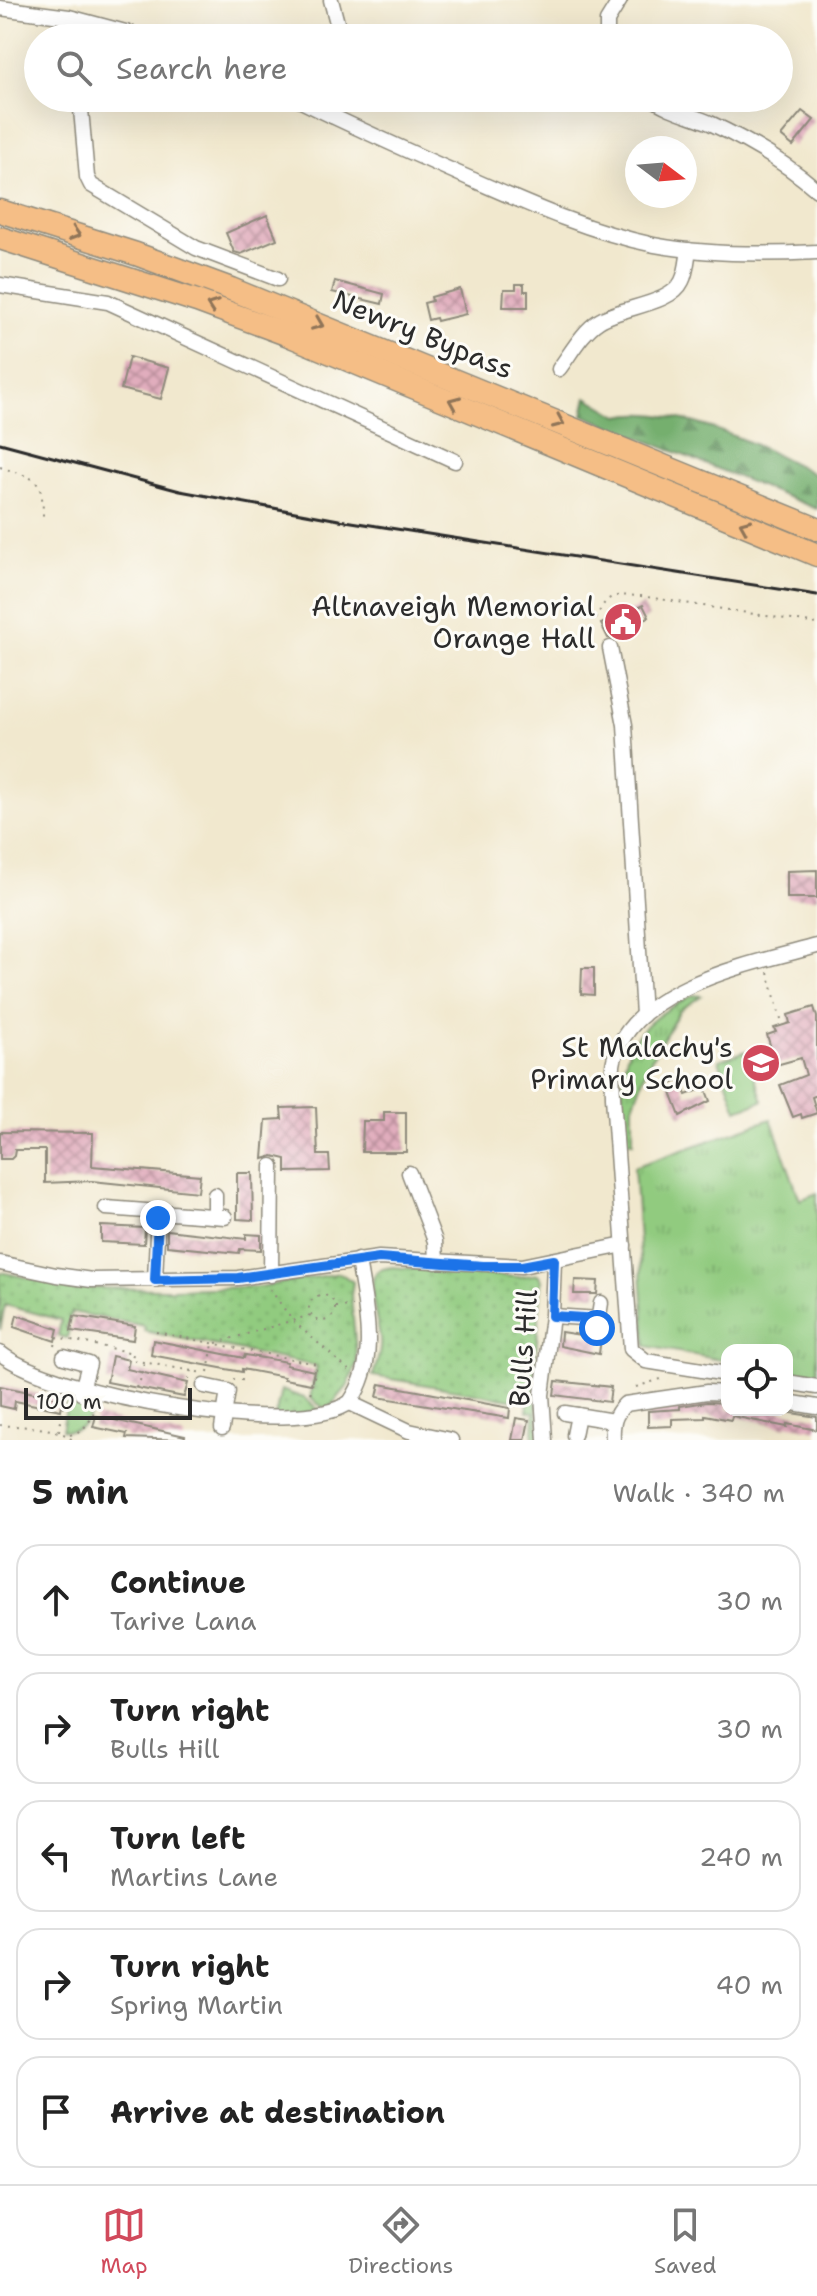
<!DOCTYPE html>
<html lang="en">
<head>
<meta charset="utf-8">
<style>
  body { margin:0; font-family:"Shantell Sans",sans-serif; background:#f6f6f6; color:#222 }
  .controls { position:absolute; right:24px; bottom:24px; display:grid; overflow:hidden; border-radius:16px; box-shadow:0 8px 32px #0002 }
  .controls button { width:72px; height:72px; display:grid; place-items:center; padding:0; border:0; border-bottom:2px solid #e0e0e0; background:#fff; color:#222; font:40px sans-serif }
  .compass { position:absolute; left:625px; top:136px; width:72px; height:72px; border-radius:50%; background:#fff; box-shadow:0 8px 32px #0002; rotate:106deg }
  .scale { position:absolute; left:24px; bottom:20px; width:168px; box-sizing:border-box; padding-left:8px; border:4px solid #2b2b2b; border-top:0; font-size:22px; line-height:28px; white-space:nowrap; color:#2b2b2b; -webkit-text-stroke:6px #fdfcf7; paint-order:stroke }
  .stop { position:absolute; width:24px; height:24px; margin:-18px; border:6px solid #1a73e8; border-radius:50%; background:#fff }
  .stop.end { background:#1a73e8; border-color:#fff; box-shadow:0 2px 8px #0008 }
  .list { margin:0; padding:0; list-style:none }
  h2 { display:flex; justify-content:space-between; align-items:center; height:104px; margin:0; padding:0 32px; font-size:34px }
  h2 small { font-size:26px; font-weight:400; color:#767676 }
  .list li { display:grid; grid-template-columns:52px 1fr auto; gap:24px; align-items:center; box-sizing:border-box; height:112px; margin:0 16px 16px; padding:0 16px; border:2px solid #e0e0e0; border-radius:24px }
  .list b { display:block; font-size:30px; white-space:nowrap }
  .list p { margin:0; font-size:26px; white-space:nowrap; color:#767676 }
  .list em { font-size:26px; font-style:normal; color:#767676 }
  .icon { flex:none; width:44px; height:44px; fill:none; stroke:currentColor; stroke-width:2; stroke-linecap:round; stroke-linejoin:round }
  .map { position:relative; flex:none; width:817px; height:1440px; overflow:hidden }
  .search { position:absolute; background:#fff; box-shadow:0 8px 32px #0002; left:24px; right:24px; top:24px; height:88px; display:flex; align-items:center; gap:20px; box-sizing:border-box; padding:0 28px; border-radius:44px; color:#767676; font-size:30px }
  .sheet { height:744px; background:#fff }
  nav { display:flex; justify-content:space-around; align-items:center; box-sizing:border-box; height:112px; border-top:2px solid #e0e0e0; background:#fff; font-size:22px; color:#767676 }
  nav a { display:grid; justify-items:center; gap:4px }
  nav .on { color:#d1495b }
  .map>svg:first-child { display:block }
  .grass { fill:url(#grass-tufts); stroke:#5e7b55; stroke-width:2 }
  .forest { fill:url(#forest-firs); stroke:#506d4c; stroke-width:2 }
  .park { fill:url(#park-dots); stroke:#5e7b55; stroke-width:2 }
  .garden { fill:#91cb7f; stroke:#5e7b55; stroke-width:2 }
  .building { fill:url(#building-cross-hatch) }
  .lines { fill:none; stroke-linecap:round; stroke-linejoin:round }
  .minor-casing { stroke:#8e8a7c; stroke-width:17 }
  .highway-casing { stroke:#8e8a7c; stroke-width:25 }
  .path { stroke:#8e8a7c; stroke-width:2; stroke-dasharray:2 6; stroke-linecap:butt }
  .minor { stroke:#fff; stroke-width:14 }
  .highway { stroke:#f5be86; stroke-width:22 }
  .rail { stroke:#2b2b2b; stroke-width:3 }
  .oneway { stroke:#907458 }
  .route { stroke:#1a73e8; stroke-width:10 }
  .labels { text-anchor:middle; stroke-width:6; stroke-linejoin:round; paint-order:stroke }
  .street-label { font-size:28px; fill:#2b2b2b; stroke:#fdfcf7 }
  .poi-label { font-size:28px; fill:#2b2b2b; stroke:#fdfcf7; text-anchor:end }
</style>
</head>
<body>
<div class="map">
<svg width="817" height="1440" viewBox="0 0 817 1440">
  <defs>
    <pattern id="grass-tufts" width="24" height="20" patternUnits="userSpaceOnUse" patternTransform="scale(2)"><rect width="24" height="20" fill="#91cb7f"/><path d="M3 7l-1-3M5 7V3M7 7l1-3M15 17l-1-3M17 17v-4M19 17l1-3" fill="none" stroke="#7dae6e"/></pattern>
    <pattern id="forest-firs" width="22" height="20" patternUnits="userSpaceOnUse" patternTransform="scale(2)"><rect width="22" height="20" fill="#74af6e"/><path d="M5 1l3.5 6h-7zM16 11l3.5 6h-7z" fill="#5f8f5b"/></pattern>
    <pattern id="park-dots" width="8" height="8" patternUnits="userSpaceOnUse" patternTransform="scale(2)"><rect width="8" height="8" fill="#91cb7f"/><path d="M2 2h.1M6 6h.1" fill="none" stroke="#7dae6e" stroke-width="1.8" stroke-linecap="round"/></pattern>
    <pattern id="building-cross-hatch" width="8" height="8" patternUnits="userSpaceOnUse" patternTransform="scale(2)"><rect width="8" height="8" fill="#e1adbd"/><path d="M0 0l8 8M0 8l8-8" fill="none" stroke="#b78d9a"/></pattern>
  </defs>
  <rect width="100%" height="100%" fill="#fdfcf7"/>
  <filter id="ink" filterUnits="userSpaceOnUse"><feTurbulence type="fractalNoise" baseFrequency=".0125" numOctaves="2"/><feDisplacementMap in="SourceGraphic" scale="16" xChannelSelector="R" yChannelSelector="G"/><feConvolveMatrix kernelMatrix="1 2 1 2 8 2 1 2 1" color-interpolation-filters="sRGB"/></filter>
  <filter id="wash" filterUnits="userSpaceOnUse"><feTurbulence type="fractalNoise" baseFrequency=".006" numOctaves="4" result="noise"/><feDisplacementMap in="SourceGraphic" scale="32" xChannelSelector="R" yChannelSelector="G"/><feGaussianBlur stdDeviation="1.8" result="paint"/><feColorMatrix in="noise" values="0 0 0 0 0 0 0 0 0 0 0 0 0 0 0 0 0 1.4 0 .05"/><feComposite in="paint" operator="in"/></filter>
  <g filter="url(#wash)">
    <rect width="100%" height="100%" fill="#f1e8ce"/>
    <g class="grass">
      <path d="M 693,995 L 701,996 L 680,1010 L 648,1065 L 633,1106 L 633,1142 L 625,1141 C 620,1062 615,1035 693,995 Z"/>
      <polygon points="771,1119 800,1200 817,1193 817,1375 787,1371 787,1350 727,1350 727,1361 646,1346 634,1167"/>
      <path d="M 68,1397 L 94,1407 C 88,1422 80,1434 62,1430 Z"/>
    </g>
    <path class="forest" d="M 587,397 L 619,416 C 672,403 770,449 817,476 L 817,509 L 583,415 Z"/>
    <g class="park">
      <path d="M 392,1267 L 519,1277 L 538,1274 L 542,1280 L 534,1378 L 540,1440 L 533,1440 L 534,1412 L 527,1411 L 528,1402 L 373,1376 C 377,1362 383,1348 379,1332 C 377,1320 368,1286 375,1275 C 378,1269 386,1268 392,1267 Z"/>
      <polygon points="0,1272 78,1288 170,1289 259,1287 340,1273 353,1282 351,1295 357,1364 347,1387 331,1406 324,1408 310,1398 317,1366 144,1331 145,1326 72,1312 66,1328 69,1329 67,1338 58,1336 61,1320 5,1305 0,1330"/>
      <polygon points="281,1390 304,1398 319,1410 274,1421"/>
    </g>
    <polygon class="garden" points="746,1051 763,1101 737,1110 719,1060"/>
    <g id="blocks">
      <g class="building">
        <polygon points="802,111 814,120 793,146 781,136"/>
        <polygon points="267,215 277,239 241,254 234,252 226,233"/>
        <polygon points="335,281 384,294 382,304 332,292"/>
        <polygon points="516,284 524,284 524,291 528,291 528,307 503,307 504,289 516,289"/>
        <polygon points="460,289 466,314 437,321 436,318 428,320 424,303 432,301 431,297"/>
        <polygon points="129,357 169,368 161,399 121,389"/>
        <polygon points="643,605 649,617 619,631 621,636 615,639 608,638 601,624"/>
        <polygon points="817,870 817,898 787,898 787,871"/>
        <polygon points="582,968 594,968 594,995 581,994"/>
        <polygon points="814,1007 817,1017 817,1095 812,1097 817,1113 802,1118 801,1114 793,1117 780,1085 806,1075 801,1058 776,1065 767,1035 776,1032 774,1028 790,1023 788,1015"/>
        <polygon points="680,1080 686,1095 705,1088 710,1101 680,1116 668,1085"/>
        <polygon points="316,1107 318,1155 329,1155 330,1171 286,1172 286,1159 273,1156 263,1159 266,1120 282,1119 281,1108"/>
        <polygon points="384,1112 406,1112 406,1152 362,1152 363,1121 384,1121"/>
        <polygon points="0,1132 93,1133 92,1166 200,1175 198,1192 92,1181 45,1183 45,1150 15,1150 14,1156 11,1159 0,1159"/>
        <polygon points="237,1173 252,1173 253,1220 237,1219"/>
        <polygon points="101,1226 145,1228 144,1244 101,1242"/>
        <polygon points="167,1230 246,1239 246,1234 261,1235 261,1250 240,1249 239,1253 167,1246"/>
        <polygon points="575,1280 598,1281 597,1294 574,1294"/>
        <polygon points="17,1315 58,1329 55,1341 14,1327"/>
        <polygon points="74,1316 135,1326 133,1340 71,1331"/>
        <polygon points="561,1332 601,1338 599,1354 560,1346"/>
        <polygon points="153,1340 244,1358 245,1355 287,1362 286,1365 314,1371 311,1384 284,1379 284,1377 242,1369 242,1372 151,1355"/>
        <polygon points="112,1356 129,1360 127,1369 188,1383 184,1397 107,1382"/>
        <polygon points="556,1381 611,1387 609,1402 554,1395"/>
        <polygon points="380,1384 510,1408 509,1418 377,1397"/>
        <polygon points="0,1386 63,1399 61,1410 15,1401 14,1409 0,1406"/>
        <polygon points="707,1402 727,1403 727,1410 773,1410 817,1417 817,1430 787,1424 787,1427 732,1416 731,1420 705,1415 705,1418 672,1419 672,1426 648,1427 648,1411 680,1409 680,1406"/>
        <polygon points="96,1416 185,1436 184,1440 126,1438 127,1434 93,1427"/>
        <polygon points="516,1418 529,1420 525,1440 512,1440"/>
      </g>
    </g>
  </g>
  <g filter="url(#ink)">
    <use href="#blocks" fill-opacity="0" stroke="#8e8a7c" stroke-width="2"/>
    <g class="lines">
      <g class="minor-casing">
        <g id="minor">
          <polyline points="331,0 341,38"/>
          <polyline points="0,8 69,17 148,38"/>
          <polyline points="607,38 607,21 620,0"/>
          <polyline points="80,98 87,177 91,185 196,248 278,279"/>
          <path d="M 295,98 C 353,127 412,153 471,179 C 530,205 590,232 654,245 C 708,255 762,255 817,252"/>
          <path d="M 652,98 C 668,110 691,115 710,123 C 749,141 785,162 817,190"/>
          <polyline points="332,116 339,98"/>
          <polyline points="0,285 108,302 455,461"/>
          <path d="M 559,369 C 571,353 582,332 599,321 C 622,306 671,305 682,281 C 687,271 687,260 689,250"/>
          <polyline points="610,648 625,725 643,1015"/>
          <polyline points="409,1173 435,1241 436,1262"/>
          <polyline points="106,1208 225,1217"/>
          <polyline points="215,1216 215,1195"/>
          <polyline points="0,1263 56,1275 92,1280 238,1278 379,1258 522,1266 624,1245"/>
          <polyline points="271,1275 272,1166"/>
          <polyline points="155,1280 158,1212"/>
          <polyline points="552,1316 599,1319"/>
          <polyline points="597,1328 601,1303"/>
          <path d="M 0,1353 C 54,1396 302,1440 350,1402 C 380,1359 365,1307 358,1260"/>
          <polyline points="64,1357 89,1364 81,1393"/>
          <path d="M 727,1374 L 646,1361 L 631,1349 L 613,1097 C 613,1085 611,1072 614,1060 C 632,986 755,963 817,946"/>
          <polyline points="787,1382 817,1387"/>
          <polyline points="204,1386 228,1391 222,1428"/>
          <polyline points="787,1402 817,1407"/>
          <polyline points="350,1403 409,1431 451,1440"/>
          <polyline points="565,1413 613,1421"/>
          <polyline points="574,1435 578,1415"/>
          <polyline points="545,1440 542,1395 552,1316 554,1260"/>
          <path d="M 613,1440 C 612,1424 614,1415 625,1404 L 707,1392 L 727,1393"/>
        </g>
      </g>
      <g class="highway-casing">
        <g id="highway">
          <polyline points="0,211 136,254 231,289 817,529"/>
          <polyline points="0,238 197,301 286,334 817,555"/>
        </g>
      </g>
      <g class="path">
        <path d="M 0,467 C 36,479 43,477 43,517"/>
        <path d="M 596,619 C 607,592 614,595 641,596 L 817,624"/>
        <polyline points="768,972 781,1020"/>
        <polyline points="270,1289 292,1320 352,1373"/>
        <circle cx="322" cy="1308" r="13"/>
        <polyline points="336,1307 353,1306"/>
        <polyline points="156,1332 317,1364 309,1399"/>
        <polyline points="216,1343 311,1315"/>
        <polyline points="55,1346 57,1337 133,1353 132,1360 203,1373"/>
        <polyline points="208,1372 213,1344"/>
        <polyline points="233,1379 248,1381"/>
        <polyline points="189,1380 191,1370"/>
        <polyline points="636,1387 664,1378"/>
        <polyline points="136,1388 140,1381 144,1362"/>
        <path d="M 0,1425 C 19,1427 60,1426 72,1440"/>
        <polyline points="59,1431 66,1396"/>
        <path d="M 70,1435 C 86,1430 91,1421 96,1406"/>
      </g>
      <use href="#minor" class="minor"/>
      <use href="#highway" class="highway"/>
      <polyline class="rail" points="0,443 180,491 339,520 817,595"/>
    </g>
    <defs><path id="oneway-chevron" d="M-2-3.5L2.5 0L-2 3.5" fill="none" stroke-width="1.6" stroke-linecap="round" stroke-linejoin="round" transform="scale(2)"/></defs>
    <g class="oneway">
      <use href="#oneway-chevron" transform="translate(75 234) rotate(17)"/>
      <use href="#oneway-chevron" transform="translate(212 306) rotate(-160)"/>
      <use href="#oneway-chevron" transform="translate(318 324) rotate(22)"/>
      <use href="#oneway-chevron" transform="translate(454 402) rotate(-157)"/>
      <use href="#oneway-chevron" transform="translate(559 422) rotate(23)"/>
      <use href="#oneway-chevron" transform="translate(745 525) rotate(-157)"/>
    </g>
  </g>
  <g class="lines" filter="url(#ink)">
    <polyline class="route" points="158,1218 155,1280 238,1278 379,1258 483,1266 522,1266 554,1260 552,1316 599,1319 597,1328"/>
  </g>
  <defs>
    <g id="civic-disc" transform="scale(2)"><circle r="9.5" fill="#d1495b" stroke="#fdfcf7"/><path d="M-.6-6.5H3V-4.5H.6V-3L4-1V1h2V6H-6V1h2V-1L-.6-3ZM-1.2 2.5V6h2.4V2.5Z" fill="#fff"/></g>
    <g id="school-disc" transform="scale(2)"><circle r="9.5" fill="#d1495b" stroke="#fdfcf7"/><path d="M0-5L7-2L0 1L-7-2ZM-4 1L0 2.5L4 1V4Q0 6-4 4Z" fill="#fff"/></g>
  </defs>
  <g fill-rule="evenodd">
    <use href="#civic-disc" x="623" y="622"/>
    <use href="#school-disc" x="761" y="1063"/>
  </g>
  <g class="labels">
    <g class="street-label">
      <text transform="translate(423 334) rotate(22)" y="10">Newry Bypass</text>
      <text transform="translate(523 1348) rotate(-86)" y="10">Bulls Hill</text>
    </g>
    <g class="poi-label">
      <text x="595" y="616">Altnaveigh Memorial<tspan x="595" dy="32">Orange Hall</tspan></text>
      <text x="733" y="1057">St Malachy's<tspan x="733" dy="32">Primary School</tspan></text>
    </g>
  </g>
</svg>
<div class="controls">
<button><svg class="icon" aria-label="locate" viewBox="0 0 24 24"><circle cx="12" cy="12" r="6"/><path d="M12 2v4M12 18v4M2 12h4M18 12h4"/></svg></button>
</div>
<svg class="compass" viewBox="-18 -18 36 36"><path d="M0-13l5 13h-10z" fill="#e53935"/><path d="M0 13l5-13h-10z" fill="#767676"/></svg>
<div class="scale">100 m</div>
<div class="stop" style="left:597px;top:1328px"></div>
<div class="stop end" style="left:158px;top:1218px"></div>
<div class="search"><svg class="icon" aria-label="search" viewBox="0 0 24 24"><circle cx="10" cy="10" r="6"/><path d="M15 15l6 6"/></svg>Search here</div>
</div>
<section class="sheet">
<h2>5 min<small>Walk · 340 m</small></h2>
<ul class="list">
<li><svg class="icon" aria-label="ahead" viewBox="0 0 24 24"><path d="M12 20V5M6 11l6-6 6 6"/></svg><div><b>Continue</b><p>Tarive Lana</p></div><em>30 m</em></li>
<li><svg class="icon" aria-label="right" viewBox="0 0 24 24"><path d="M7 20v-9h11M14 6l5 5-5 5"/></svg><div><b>Turn right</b><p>Bulls Hill</p></div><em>30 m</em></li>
<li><svg class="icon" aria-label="left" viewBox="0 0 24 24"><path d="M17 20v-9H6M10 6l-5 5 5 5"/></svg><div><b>Turn left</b><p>Martins Lane</p></div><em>240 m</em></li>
<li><svg class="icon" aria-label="right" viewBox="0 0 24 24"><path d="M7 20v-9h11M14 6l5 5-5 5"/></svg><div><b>Turn right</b><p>Spring Martin</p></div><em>40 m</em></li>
<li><svg class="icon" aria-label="arrive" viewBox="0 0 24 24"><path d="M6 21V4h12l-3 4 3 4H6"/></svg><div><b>Arrive at destination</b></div></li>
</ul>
</section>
<nav>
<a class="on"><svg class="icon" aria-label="map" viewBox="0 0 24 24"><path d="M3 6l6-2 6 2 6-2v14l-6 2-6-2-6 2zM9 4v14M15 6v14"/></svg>Map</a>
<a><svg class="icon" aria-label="directions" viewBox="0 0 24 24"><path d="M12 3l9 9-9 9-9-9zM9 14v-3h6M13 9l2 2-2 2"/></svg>Directions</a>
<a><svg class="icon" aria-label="saved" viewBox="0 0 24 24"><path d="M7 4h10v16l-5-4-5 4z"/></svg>Saved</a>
</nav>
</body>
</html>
